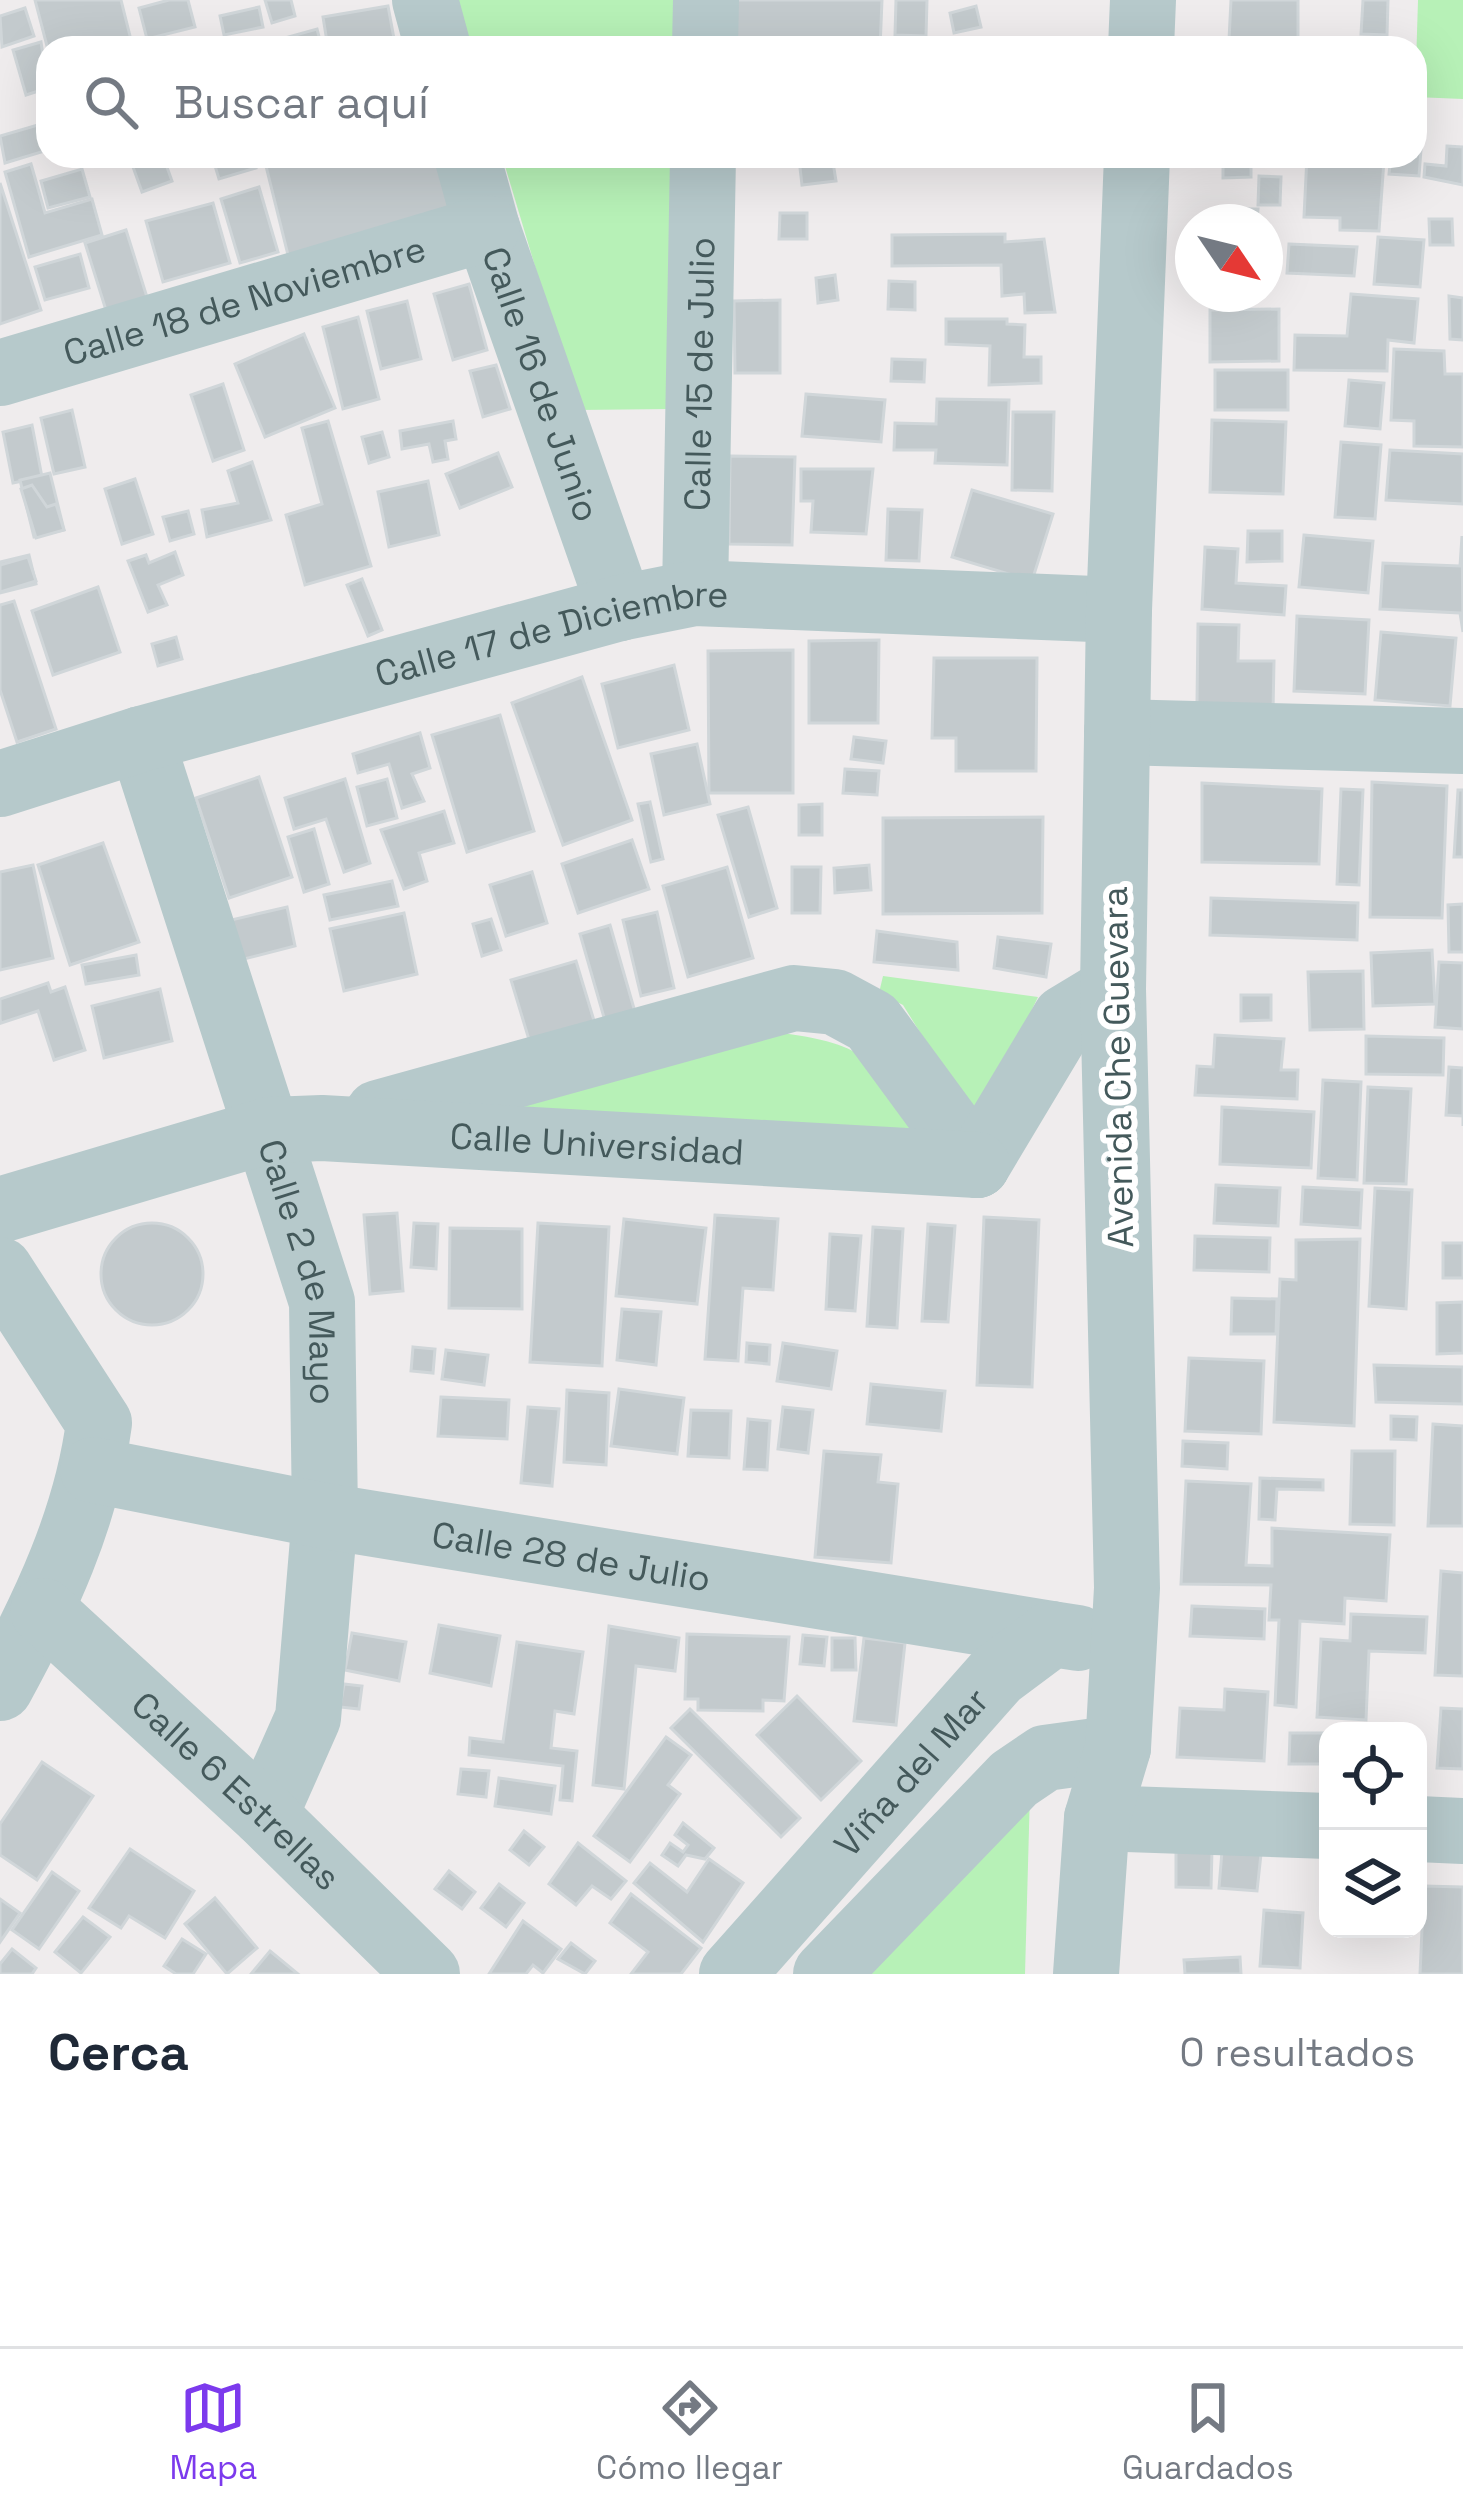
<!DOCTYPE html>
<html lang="es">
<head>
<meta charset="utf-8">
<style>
  body { margin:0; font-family:"Space Grotesk",sans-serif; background:#f6f6f7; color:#1f2937 }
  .controls { position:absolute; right:36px; bottom:36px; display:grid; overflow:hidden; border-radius:24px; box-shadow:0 12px 48px #0002 }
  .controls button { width:108px; height:108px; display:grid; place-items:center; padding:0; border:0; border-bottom:3px solid #e0e1e3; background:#fff; color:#1f2937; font:60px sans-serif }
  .compass { position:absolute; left:1175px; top:204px; width:108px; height:108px; border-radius:50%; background:#fff; box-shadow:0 12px 48px #0002; rotate:125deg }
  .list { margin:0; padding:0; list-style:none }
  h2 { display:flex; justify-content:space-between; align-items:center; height:156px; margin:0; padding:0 48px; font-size:51px }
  h2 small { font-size:39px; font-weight:400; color:#747a83 }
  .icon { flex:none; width:66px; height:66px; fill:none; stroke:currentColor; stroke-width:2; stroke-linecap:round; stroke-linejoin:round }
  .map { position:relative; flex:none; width:1463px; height:1974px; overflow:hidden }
  .search { position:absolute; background:#fff; box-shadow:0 12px 48px #0002; left:36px; right:36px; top:36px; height:132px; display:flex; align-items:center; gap:30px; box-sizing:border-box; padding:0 42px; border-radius:36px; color:#747a83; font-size:45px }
  .sheet { height:372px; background:#fff }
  nav { display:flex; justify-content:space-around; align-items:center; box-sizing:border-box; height:168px; border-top:3px solid #e0e1e3; background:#fff; font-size:33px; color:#747a83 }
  nav a { display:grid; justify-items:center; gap:6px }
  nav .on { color:#7c3aed }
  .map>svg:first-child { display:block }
  .green { fill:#b7f1b7 }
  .building { fill:#c3cacd; stroke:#d0d6d9; stroke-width:3 }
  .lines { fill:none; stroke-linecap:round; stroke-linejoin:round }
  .minor { stroke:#b6c9cb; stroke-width:66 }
  .labels { text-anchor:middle; stroke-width:12; stroke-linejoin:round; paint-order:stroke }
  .street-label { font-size:36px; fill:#44595b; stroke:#fff }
</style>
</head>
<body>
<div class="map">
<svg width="1463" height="1974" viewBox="0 0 1463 1974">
  <rect width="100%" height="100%" fill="#efeced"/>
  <g class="green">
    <polygon points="455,0 680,0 679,48 469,48"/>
    <polygon points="1418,0 1463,0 1463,99 1415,97"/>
    <polygon points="502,156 676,156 670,409 578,410"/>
    <polygon points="883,976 1038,997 977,1124 903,1005 879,993"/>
    <path d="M 782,1033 C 878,1045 877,1069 934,1141 L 456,1112 Z"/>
    <polygon points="1030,1792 1025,1974 867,1974"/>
  </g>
  <g class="building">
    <polygon points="35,0 121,0 133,48 48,50"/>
    <polygon points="169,0 188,0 195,27 147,39 139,8"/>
    <polygon points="265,0 291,0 295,16 272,23"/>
    <polygon points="735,0 882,0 880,48 732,48"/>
    <polygon points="896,0 927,0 926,36 895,35"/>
    <polygon points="1231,0 1298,0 1298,41 1229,40"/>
    <polygon points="1363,0 1388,0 1387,35 1361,34"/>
    <polygon points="388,6 395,44 328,48 323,17"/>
    <polygon points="976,6 981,27 954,33 950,13"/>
    <polygon points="259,7 263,27 224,35 220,16"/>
    <polygon points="25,8 34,36 2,47 0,16"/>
    <polygon points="317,29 322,48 271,48 270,42"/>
    <polygon points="41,42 48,88 26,95 13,50"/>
    <polygon points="48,122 48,150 5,163 0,136"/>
    <polygon points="1415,122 1423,123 1419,176 1389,174 1391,156 1415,156"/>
    <polygon points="1447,146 1463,147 1463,185 1424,177 1425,164 1446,166"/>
    <polygon points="163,156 172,181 142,192 133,167"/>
    <polygon points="212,156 253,156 256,168 219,179"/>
    <polygon points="307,156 432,156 459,205 289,259 266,166"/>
    <polygon points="832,156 836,181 802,185 799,159"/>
    <polygon points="1223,156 1251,156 1251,177 1223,178"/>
    <polygon points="1307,156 1384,160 1379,231 1340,230 1340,218 1304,217"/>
    <polygon points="31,164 45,213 92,199 102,235 29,257 5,172"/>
    <polygon points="82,169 90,197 48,208 41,181"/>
    <polygon points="1259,176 1281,177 1280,205 1258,205"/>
    <polygon points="0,183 41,310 0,324"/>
    <polygon points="259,187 278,252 240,263 221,199"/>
    <polygon points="213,203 230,263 163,282 146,221"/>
    <polygon points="1226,209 1258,209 1257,222 1225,222"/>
    <polygon points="780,213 807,213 807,239 779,239"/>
    <polygon points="1429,219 1452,219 1453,245 1430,245"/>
    <polygon points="126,230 151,310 110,323 85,243"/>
    <polygon points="1005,234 1005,242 1044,239 1055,312 1025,313 1024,294 1002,296 1001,265 892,266 892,235"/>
    <polygon points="1378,237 1424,240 1420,287 1374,284"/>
    <polygon points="1289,244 1357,247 1354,276 1287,273"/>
    <polygon points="80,254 89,288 45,300 35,267"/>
    <polygon points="835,275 838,300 818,303 816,278"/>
    <polygon points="889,281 915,282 915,310 888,309"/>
    <polygon points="469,284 487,350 453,360 434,294"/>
    <polygon points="1351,294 1418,299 1414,343 1388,340 1387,371 1294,370 1295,335 1347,336"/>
    <polygon points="1449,296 1463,298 1463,340 1450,339"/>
    <polygon points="780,300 780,373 735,373 734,301"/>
    <polygon points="407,301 421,359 381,369 367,311"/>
    <polygon points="1279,309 1279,361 1210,362 1210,310"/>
    <polygon points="358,317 379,399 343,409 323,327"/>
    <polygon points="946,319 1007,319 1007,324 1025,325 1024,357 1041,357 1041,383 989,385 990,346 946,344"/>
    <polygon points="304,334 335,408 265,437 235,364"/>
    <polygon points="1394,349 1444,351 1445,374 1463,374 1463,447 1414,446 1414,421 1391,420"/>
    <polygon points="892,359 925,360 924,382 891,381"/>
    <polygon points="496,365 510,409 483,417 470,371"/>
    <rect x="1215" y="370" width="73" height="40"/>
    <polygon points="1349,380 1384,383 1380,429 1345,426"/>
    <polygon points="223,384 244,450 213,461 191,395"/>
    <polygon points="806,394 885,400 881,442 802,436"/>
    <polygon points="937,399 1009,400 1007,465 935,463 936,450 894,450 895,423 936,424"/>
    <polygon points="72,410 85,467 54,474 41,418"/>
    <polygon points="1013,412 1054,412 1052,491 1012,490"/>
    <polygon points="1212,420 1286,422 1283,494 1210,492"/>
    <polygon points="328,421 371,566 305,585 286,515 322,504 302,428"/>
    <polygon points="453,421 456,439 445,441 448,459 433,462 429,444 402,449 400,431"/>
    <polygon points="32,425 42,477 13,483 3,432"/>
    <polygon points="382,432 389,457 369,463 362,437"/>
    <polygon points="1341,442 1381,445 1375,519 1335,517"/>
    <polygon points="1390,450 1463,454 1463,504 1386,500"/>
    <polygon points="498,453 512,487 460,508 446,474"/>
    <polygon points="730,456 795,457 792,545 729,544"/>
    <polygon points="252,462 271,520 207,537 202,510 238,503 228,471"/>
    <polygon points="801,469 873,469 866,534 811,532 813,501 801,501"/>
    <polygon points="50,473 64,530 34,537 20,480"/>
    <polygon points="135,479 153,534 122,544 105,489"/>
    <polygon points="428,481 439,535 389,547 378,492"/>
    <polygon points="32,485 47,507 56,504 64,530 36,538 21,489"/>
    <polygon points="972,490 1053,514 1032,581 952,557"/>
    <polygon points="888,509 922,510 919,561 886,560"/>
    <polygon points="188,511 194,534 170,541 163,517"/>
    <polygon points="1248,531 1282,531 1282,561 1247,562"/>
    <polygon points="1304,535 1373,541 1368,593 1299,587"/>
    <polygon points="1462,536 1463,632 1460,613 1380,609 1383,563 1460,566"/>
    <polygon points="1205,547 1238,549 1236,583 1286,586 1284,615 1202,609"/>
    <polygon points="175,552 183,575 158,585 167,605 148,612 128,561 146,555 149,563"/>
    <polygon points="29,555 36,584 0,593 0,562"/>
    <polygon points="28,557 36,581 0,592 0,565"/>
    <polygon points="362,579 382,630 368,636 347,585"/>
    <polygon points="98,587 120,652 53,675 32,611"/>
    <polygon points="14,601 56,729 17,742 0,690 0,605"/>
    <polygon points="1297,616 1369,620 1365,694 1294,691"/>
    <polygon points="1198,624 1239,625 1238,661 1274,661 1273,711 1197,704"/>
    <polygon points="1381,632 1456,638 1450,706 1375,700"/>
    <polygon points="176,637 182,659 158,666 152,644"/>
    <polygon points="879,640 878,723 809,723 809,641"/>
    <polygon points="793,650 793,793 709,793 708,651"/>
    <polygon points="934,658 1037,658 1036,771 956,771 956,738 932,738"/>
    <polygon points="674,665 689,730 618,748 602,684"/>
    <polygon points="582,677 632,820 563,845 512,703"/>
    <polygon points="500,715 534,831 467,852 432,735"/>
    <polygon points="420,733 430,768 412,774 424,801 402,808 389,764 358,773 353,754"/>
    <polygon points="854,737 886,741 883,763 851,759"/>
    <polygon points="697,744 710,804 664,815 651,754"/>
    <polygon points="845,769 879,771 877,795 843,793"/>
    <polygon points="259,777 292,877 229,898 196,798"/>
    <polygon points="345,779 370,863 344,872 326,819 294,829 285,798"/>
    <polygon points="387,779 397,818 367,826 357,787"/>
    <polygon points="1372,782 1447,786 1442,918 1370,917"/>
    <polygon points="1202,783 1322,789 1319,864 1202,862"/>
    <polygon points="1341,789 1363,790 1359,885 1337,884"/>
    <polygon points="1458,790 1463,790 1463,857 1454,857"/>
    <polygon points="650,802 663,859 651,862 638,804"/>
    <polygon points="822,804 822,835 799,835 799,805"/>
    <polygon points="748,807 777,908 749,917 718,815"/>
    <polygon points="444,811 454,843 419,853 427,881 404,889 381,830"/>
    <polygon points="1043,817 1042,913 883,914 883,818"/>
    <polygon points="314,829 329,884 304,892 288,837"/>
    <polygon points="632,840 649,889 578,913 562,864"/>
    <polygon points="103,843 139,942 70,965 38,865"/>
    <polygon points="33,865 53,958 0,970 0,872"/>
    <polygon points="869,865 871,890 835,893 834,868"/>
    <polygon points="727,867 753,958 688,977 663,886"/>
    <polygon points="792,867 821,867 820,913 792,913"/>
    <polygon points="532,872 547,923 506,936 490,885"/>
    <polygon points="392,881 398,906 330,920 324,895"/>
    <polygon points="1211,898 1358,903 1357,940 1210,935"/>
    <polygon points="1463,904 1463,952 1449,952 1448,905"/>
    <polygon points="287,907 295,946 240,960 231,920"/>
    <polygon points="657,912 674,988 641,996 623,920"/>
    <polygon points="404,913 417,974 344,991 330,929"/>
    <polygon points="491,919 501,950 482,956 473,924"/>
    <polygon points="610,925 635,1012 605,1021 580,934"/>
    <polygon points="877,931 957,942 958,970 874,962"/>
    <polygon points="998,937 1051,944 1046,977 994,968"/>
    <polygon points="1432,950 1435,1004 1373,1006 1371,953"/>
    <polygon points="136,955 139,975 86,984 82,965"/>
    <polygon points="576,961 595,1024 530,1043 511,980"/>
    <polygon points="1439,962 1463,963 1463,1029 1435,1027"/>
    <polygon points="1363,971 1364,1029 1310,1030 1308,972"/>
    <polygon points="48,983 51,992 65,987 85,1050 54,1060 38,1011 1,1023 0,1019 0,999"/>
    <polygon points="160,989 172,1041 104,1058 92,1006"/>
    <polygon points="1241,995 1271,995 1271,1020 1241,1021"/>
    <polygon points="1215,1035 1284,1039 1281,1070 1298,1070 1297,1099 1195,1095 1197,1066 1213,1067"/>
    <polygon points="1366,1036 1444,1038 1443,1075 1366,1074"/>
    <polygon points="1449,1067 1463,1068 1463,1126 1463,1116 1446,1115"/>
    <polygon points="1323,1080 1361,1082 1357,1180 1318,1178"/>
    <polygon points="1368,1087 1411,1089 1406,1184 1364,1183"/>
    <polygon points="1222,1107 1314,1112 1311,1168 1220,1164"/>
    <polygon points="1216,1185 1280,1188 1278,1226 1214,1223"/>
    <polygon points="1303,1187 1362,1190 1360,1228 1301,1224"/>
    <polygon points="1375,1188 1412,1190 1406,1309 1369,1306"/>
    <polygon points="397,1213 403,1291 370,1294 364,1215"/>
    <polygon points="715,1215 778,1219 773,1290 743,1288 738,1361 705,1359"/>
    <polygon points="984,1217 1039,1220 1032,1387 977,1385"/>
    <polygon points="624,1219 706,1228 697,1304 616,1296"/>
    <circle cx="152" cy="1274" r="51"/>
    <polygon points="414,1223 438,1224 436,1269 411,1267"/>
    <polygon points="538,1223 609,1227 602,1366 530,1362"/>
    <polygon points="928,1224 955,1226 948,1322 922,1321"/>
    <polygon points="873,1227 903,1229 897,1328 867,1326"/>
    <polygon points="450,1228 522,1229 522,1309 449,1308"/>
    <polygon points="830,1234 861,1236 855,1311 826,1309"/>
    <polygon points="1195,1236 1270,1238 1269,1272 1194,1270"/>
    <polygon points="1360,1239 1354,1426 1274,1422 1280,1279 1296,1280 1296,1240"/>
    <rect x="1443" y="1243" width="20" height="35"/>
    <polygon points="1232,1298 1277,1299 1276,1334 1231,1334"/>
    <polygon points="1463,1302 1463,1353 1437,1354 1437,1303"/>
    <polygon points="622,1309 661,1312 656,1365 617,1360"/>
    <polygon points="747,1343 770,1345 769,1364 746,1362"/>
    <polygon points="783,1343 837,1351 831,1389 777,1381"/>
    <polygon points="413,1347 435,1349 433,1373 411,1371"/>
    <polygon points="446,1350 488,1355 484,1385 442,1379"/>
    <polygon points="1189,1358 1264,1361 1261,1434 1185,1431"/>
    <polygon points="1374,1365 1463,1367 1463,1404 1376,1402"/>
    <polygon points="871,1384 945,1391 941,1431 867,1424"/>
    <polygon points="619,1389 684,1398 677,1454 611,1446"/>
    <polygon points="567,1390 609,1393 606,1465 564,1462"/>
    <polygon points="441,1397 509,1400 507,1439 438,1436"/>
    <polygon points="528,1407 559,1409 552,1486 521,1483"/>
    <polygon points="783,1407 813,1410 808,1453 778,1449"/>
    <polygon points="691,1410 731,1411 729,1458 688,1456"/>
    <polygon points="1391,1416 1417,1417 1416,1440 1391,1439"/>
    <polygon points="748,1419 770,1421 767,1470 744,1469"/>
    <polygon points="1433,1424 1463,1426 1463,1526 1428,1526"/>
    <polygon points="1183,1441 1228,1443 1227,1469 1182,1466"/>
    <polygon points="824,1451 881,1455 878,1482 898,1484 891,1563 815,1557"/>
    <polygon points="1352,1451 1395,1451 1394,1525 1350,1524"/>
    <polygon points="1260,1478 1323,1480 1323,1490 1277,1489 1275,1520 1259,1519"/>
    <polygon points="1186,1481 1251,1484 1246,1565 1272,1566 1272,1528 1390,1535 1386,1601 1345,1598 1344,1624 1300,1621 1296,1707 1275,1705 1279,1620 1269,1620 1271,1585 1181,1584"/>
    <polygon points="1441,1571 1463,1573 1463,1676 1435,1675"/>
    <polygon points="1192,1606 1265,1609 1264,1639 1190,1636"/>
    <polygon points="1351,1614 1427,1617 1425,1653 1369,1651 1366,1720 1317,1717 1321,1639 1350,1641"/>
    <polygon points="439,1625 500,1636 491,1686 430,1673"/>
    <polygon points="609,1626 679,1638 675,1671 636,1666 624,1789 593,1785"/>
    <polygon points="352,1633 406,1642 399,1681 345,1670"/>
    <polygon points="687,1634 789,1637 784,1701 763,1700 763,1711 698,1710 698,1699 685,1699"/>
    <polygon points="803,1635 827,1637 824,1666 800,1664"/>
    <polygon points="832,1638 855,1638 856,1670 832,1670"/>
    <polygon points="864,1638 905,1643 896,1725 854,1721"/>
    <polygon points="517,1642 583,1652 574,1714 555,1711 551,1748 577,1751 572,1801 560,1800 563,1766 469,1755 470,1738 503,1742"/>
    <polygon points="344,1684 362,1686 359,1709 340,1707"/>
    <polygon points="1225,1689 1268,1692 1264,1761 1177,1757 1180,1708 1224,1710"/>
    <polygon points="797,1696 861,1761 821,1800 757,1735"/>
    <polygon points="1441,1708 1463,1709 1463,1769 1437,1768"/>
    <polygon points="690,1709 800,1818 781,1837 671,1728"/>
    <polygon points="1290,1733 1328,1733 1328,1764 1289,1764"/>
    <polygon points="666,1737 691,1755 668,1785 680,1794 630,1862 594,1836"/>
    <polygon points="42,1762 93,1796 37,1880 0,1855 0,1824"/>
    <polygon points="461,1769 489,1771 486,1797 458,1794"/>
    <polygon points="499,1778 555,1786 551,1814 495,1806"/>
    <polygon points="683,1823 714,1848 705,1859 686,1855 678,1866 662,1855 670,1843 683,1852 688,1845 675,1835"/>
    <polygon points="524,1831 544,1847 529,1865 510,1850"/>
    <polygon points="578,1843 626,1881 611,1899 592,1886 576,1905 549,1884"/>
    <polygon points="130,1849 194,1891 165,1938 129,1916 121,1928 89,1908"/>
    <polygon points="1176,1850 1212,1850 1211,1888 1176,1887"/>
    <polygon points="1222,1851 1261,1854 1257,1891 1219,1888"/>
    <polygon points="709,1859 743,1883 703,1942 634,1883 650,1863 687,1892"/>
    <polygon points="449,1871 475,1892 462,1909 435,1889"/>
    <polygon points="52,1872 79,1891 39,1949 12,1930"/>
    <polygon points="499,1884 524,1903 506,1927 481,1908"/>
    <polygon points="1424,1886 1463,1887 1463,1974 1420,1974"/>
    <polygon points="631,1894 701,1948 681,1974 631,1974 648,1952 610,1923"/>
    <polygon points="215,1898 257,1948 227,1974 185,1924"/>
    <polygon points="0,1899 20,1913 0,1942"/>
    <polygon points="1264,1910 1303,1913 1300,1968 1260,1966"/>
    <polygon points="83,1917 110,1937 81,1973 55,1952"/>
    <polygon points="523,1921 561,1949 543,1973 533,1965 526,1974 489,1974"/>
    <polygon points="182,1939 206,1954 193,1974 176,1974 164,1966"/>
    <polygon points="571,1943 595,1961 585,1974 558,1959"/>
    <polygon points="12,1949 36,1968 32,1974 0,1974 0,1964"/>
    <polygon points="270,1951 298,1974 251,1974"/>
    <polygon points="1240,1957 1241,1974 1185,1974 1184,1960"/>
  </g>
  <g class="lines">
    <g class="minor">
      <polyline points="425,0 438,48"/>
      <polyline points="705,48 706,0"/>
      <polyline points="1141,48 1143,0"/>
      <path id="s1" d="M 467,156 L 487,228 L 620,608"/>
      <path id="s2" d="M 0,373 L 487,228"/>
      <path id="s3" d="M 695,593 L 703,156"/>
      <polyline points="1117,732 1463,741"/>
      <path id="s4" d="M 141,739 L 322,1302 L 325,1516 L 308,1718 L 265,1815"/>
      <path id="s5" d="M 0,784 L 141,739 L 620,608 L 695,593 L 1119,610"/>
      <polyline points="378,1113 794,998 835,1002 872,1022 977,1165"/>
      <polyline points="977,1165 1065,1018 1113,989"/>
      <path id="s6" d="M 0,1210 L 270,1130 L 322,1128 L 977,1165"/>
      <path d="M 0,1270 L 99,1423 C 87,1517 45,1606 0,1688"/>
      <path id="s7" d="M 93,1470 L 325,1516 L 1052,1634"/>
      <path id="s8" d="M 43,1611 L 265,1815 L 427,1974"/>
      <polyline points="1097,1818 1328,1826"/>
      <polyline points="1418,1829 1463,1831"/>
      <path id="s9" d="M 732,1974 L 997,1675 L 1052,1634 L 1078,1638"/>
      <polyline points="826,1974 1014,1779 1045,1758 1118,1748"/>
      <polyline points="1086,1974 1097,1818 1118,1748 1127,1588 1113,989 1119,610 1137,156"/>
    </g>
  </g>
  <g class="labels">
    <g class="street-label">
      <text dy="13" stroke="none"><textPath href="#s2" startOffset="255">Calle 18 de Noviembre</textPath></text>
      <text dy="13" stroke="none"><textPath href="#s3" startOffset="219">Calle 15 de Julio</textPath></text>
      <text dy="13" stroke="none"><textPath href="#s1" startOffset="240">Calle 16 de Junio</textPath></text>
      <text dy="13" stroke="none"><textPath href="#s5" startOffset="573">Calle 17 de Diciembre</textPath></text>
      <text transform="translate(1117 1067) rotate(-91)" y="13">Avenida Che Guevara</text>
      <text dy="13" stroke="none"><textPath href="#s6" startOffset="609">Calle Universidad</textPath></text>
      <text dy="13" stroke="none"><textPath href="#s4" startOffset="558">Calle 2 de Mayo</textPath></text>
      <text dy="13" stroke="none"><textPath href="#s7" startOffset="486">Calle 28 de Julio</textPath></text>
      <text dy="13" stroke="none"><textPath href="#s9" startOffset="270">Viña del Mar</textPath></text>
      <text dy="13" stroke="none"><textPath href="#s8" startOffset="264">Calle 6 Estrellas</textPath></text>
    </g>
  </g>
</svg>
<div class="controls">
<button><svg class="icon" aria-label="locate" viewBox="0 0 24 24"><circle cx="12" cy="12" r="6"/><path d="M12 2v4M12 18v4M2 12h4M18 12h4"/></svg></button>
<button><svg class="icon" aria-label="layers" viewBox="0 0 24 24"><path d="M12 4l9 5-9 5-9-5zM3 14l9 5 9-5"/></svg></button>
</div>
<svg class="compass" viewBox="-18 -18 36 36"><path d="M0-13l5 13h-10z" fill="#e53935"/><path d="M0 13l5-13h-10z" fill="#747a83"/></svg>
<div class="search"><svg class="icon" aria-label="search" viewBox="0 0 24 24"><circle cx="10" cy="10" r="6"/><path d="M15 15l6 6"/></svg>Buscar aquí</div>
</div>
<section class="sheet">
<h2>Cerca<small>0 resultados</small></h2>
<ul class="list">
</ul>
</section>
<nav>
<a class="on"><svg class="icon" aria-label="map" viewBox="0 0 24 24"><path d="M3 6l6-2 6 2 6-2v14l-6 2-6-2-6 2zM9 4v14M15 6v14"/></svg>Mapa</a>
<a><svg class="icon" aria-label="directions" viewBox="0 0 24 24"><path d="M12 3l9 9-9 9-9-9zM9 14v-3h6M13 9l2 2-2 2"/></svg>Cómo llegar</a>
<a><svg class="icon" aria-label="saved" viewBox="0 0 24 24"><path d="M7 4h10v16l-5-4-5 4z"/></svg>Guardados</a>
</nav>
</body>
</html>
